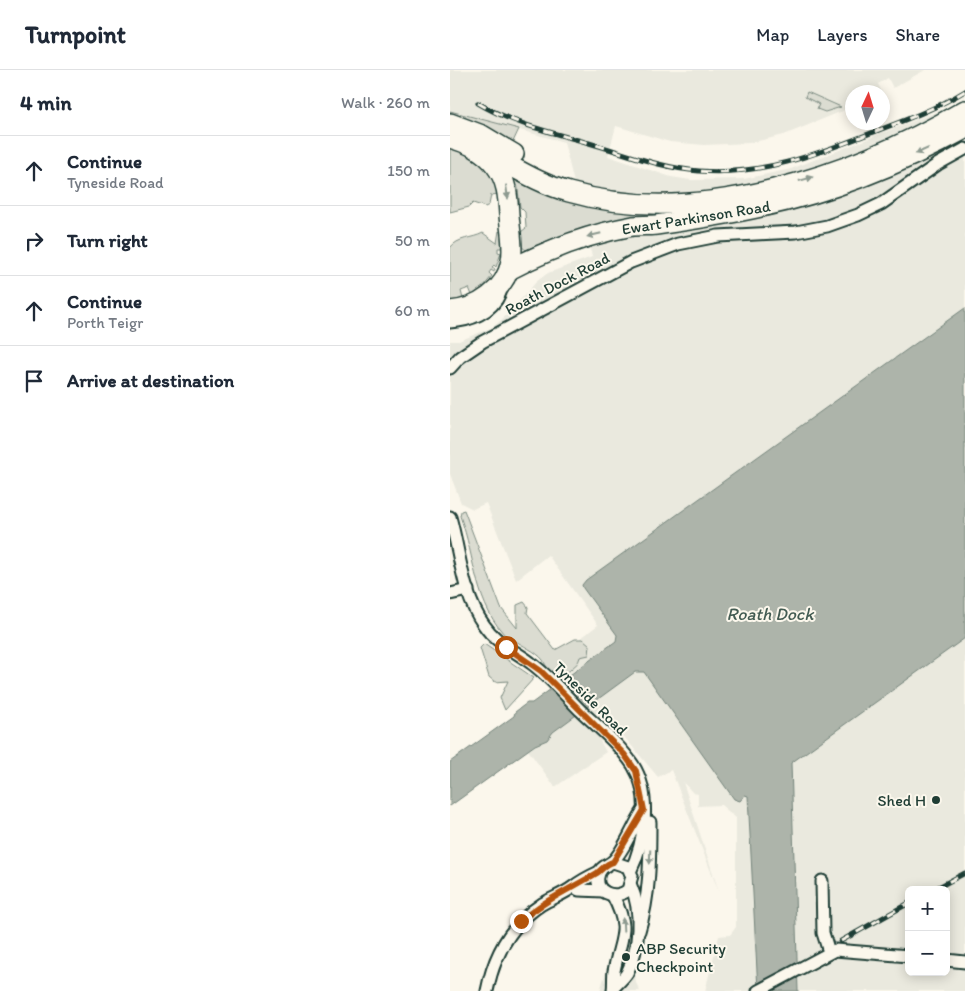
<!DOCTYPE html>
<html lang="en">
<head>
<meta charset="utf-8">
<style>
  body { margin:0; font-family:Itim,sans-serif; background:#f6f6f7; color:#1f2937 }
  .controls { position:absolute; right:15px; bottom:15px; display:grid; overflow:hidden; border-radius:8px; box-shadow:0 2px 12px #0003 }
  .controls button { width:45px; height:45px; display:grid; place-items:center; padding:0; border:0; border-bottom:1px solid #e0e1e3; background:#fff; color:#1f2937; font:25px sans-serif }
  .compass { position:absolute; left:395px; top:15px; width:45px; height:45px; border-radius:50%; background:#fff; box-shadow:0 2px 12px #0003; rotate:4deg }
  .stop { position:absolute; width:15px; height:15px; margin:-11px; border:4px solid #b45309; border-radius:50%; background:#fff }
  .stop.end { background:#b45309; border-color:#fff; box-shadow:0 1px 5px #0008 }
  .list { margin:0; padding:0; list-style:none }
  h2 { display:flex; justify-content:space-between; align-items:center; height:65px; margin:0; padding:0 20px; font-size:21px }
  h2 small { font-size:16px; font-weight:400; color:#747a83 }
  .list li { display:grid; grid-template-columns:32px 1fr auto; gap:15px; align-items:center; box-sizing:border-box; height:70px; padding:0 20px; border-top:1px solid #e0e1e3 }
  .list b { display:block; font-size:19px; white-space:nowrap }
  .list p { margin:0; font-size:16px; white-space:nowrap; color:#747a83 }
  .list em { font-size:16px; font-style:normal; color:#747a83 }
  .icon { flex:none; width:28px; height:28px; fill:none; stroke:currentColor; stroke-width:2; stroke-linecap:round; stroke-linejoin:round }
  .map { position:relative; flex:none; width:515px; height:921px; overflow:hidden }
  header { display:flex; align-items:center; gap:30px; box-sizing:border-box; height:70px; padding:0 25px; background:#fff; border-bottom:1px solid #e0e1e3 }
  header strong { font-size:24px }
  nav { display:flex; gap:28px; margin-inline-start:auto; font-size:18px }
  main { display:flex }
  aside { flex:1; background:#fff }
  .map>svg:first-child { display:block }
  .built { fill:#eae9de; fill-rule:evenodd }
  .green { fill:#dbdcd1; stroke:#7d8c82 }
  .water { fill:#adb4aa; stroke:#74847b }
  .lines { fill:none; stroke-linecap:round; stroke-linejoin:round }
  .street-casing { stroke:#1f3d34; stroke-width:15 }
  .primary-casing { stroke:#1f3d34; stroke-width:22 }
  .street { stroke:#fbf7ec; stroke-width:11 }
  .primary { stroke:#fbf7ec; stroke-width:19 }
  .rail-casing { stroke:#1f3d34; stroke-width:5 }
  .rail { stroke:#fbf7ec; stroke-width:3; stroke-dasharray:9; stroke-linecap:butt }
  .oneway { fill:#8d9a90 }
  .route { stroke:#b45309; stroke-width:6 }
  .poi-dot { fill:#1f3d34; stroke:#fbf7ec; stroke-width:2 }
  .labels { text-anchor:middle; stroke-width:4; stroke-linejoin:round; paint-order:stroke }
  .street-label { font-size:16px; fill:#1f3d34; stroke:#fbf7ec }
  .poi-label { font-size:16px; fill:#1f3d34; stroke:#fbf7ec; text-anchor:end }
  .water-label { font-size:18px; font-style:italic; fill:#425b52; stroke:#fbf7ec }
</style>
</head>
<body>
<header>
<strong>Turnpoint</strong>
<nav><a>Map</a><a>Layers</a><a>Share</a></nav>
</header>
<main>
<aside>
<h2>4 min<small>Walk · 260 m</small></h2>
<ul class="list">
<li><svg class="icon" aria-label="ahead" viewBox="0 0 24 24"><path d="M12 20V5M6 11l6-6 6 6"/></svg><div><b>Continue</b><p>Tyneside Road</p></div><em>150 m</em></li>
<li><svg class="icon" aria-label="right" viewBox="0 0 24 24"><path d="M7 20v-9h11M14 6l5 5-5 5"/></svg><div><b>Turn right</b></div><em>50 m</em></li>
<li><svg class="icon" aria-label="ahead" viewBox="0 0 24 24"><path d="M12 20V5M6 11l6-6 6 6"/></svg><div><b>Continue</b><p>Porth Teigr</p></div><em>60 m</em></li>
<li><svg class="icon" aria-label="arrive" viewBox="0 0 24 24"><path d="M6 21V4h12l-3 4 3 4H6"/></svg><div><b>Arrive at destination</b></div></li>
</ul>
</aside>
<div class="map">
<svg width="515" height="921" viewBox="0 0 515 921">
  <rect width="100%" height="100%" fill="#fbf7ec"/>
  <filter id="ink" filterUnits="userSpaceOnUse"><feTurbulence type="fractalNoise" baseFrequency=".02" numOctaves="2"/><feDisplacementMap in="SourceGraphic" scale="10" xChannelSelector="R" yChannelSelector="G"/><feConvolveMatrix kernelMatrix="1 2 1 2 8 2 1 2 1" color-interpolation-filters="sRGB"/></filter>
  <g filter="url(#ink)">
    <g class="built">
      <path d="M 0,0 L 475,0 L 443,18 L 438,8 L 428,14 L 432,22 L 402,22 L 402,37 L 334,65 L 299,73 L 254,75 L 220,72 L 166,56 L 158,86 L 221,107 L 241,110 L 294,109 L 341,99 L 501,36 L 515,26 L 515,921 L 255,921 L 269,866 L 280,865 L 286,857 L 286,748 L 271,735 L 248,736 L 248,724 L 243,723 L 233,712 L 269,822 L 221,700 L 208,707 L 175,668 L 162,660 L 150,671 L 156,682 L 105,717 L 78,680 L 0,736 L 0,692 L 64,646 L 65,642 L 72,636 L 82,633 L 120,606 L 106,587 L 148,555 L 98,485 L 66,510 L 36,433 L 23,439 L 11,433 L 0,404 L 0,271 L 9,271 L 43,257 L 58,244 L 87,211 L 98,203 L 142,187 L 114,72 L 0,41 ZM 459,820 L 496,820 L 496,902 L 459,902 Z"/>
      <polygon points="164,874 191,882 185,903 186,913 190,921 150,921"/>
    </g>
    <g class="green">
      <polygon points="357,22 391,37 375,42 367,39 369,34 355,27"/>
      <polygon points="0,41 69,59 62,74 0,45"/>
      <path d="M 0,77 C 28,87 38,96 49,124 L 41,125 L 39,135 L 35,137 L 23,133 L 19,137 L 0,142 Z"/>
      <path d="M 69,110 L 228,141 L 228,144 C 174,147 125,157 76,180 L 72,177 L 71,162 L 76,158 L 75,142 L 70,137 L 67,111 Z"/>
      <path d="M 49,161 L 52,164 L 52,178 L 48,178 L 48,182 L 51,183 L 46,197 L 44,195 L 42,197 L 45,199 L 44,202 L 41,200 L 39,203 L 42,206 L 34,216 L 22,225 L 19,218 L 11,221 L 13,229 L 0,231 L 0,178 C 8,167 22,169 33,163 L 47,173 Z"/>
      <path d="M 14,440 L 51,538 L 67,558 L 67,535 L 74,532 L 78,537 L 77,543 L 105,580 L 125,569 L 133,569 L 140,575 L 139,585 L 130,587 C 127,599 118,596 114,610 C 102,612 97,597 93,590 C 86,581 72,576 63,569 L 59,569 C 24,536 26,489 10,446 L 11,441 Z"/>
      <polygon points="34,574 84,608 55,640 50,628 58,611 45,612 39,607 30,578"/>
    </g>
    <polygon class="water" points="515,238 515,568 341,693 348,921 308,921 298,726 295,725 290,731 284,729 194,602 185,602 103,662 97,670 85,675 0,736 0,692 64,646 65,642 77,633 82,633 166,571 167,565 133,518 132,515 136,510"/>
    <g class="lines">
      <g class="street-casing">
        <g id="street">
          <path d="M 0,252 C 19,251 42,243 50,223"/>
          <polyline points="0,298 10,287 32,272 181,192 228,174 268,166 346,162 377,156 408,145 431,134 488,94 515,79"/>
          <path d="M 0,447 C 10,482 12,525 34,555 C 46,573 64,580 81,593 C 99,606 114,624 130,640 C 148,657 169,674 183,695 C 202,725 195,772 180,802"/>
          <polyline points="0,524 18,520"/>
          <path d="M 163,792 L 178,797 L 182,806 L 178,820 C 165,831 142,822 149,803 C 152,795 158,796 163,791 C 174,781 184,754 193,741"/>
          <polyline points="372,811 373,863 379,882"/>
          <polyline points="124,817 129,820 153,821"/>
          <path d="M 189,861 C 200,826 200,788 200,752"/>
          <polyline points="496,890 515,892"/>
          <path d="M 164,917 C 168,913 174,908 177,903 C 190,878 192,841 181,816"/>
          <path d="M 163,920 C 164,914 163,907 164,901 C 171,865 181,861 163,826"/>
          <path d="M 37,921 C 44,885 61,854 92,834 C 102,828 114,824 123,817 C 132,810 138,807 149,802"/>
          <polyline points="308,921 385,880 459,886"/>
        </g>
      </g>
      <g class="primary-casing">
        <g id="primary">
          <polyline points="0,53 32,65 64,84"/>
          <path d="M 0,68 C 18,73 33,80 45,95 C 57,110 58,127 59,145 C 60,160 64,177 61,191 C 56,220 28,239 0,241"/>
          <path d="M 27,78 C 58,93 86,113 119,122 C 247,159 404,105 515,40"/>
          <path d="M 59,200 C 99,179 139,164 183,156 C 191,155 198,156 206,155 C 241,150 276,145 311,137 C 382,122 451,94 515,59"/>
        </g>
      </g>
      <use href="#street" class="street"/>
      <use href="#primary" class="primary"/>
      <g class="rail-casing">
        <g id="rail">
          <path d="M 28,33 C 63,54 100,62 139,73 C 175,83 210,98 249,101 C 310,106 365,85 421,63 C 453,51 486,39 515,21"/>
          <polyline points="483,820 515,803"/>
          <polyline points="391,871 459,833"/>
        </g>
      </g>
      <use href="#rail" class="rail"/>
    </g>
    <defs><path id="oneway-solid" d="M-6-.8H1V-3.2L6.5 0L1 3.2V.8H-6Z" transform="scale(1.25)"/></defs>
    <g class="oneway">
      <use href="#oneway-solid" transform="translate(472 81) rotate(156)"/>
      <use href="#oneway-solid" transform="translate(356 109) rotate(-16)"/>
      <use href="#oneway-solid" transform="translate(57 122) rotate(82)"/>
      <use href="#oneway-solid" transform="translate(144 165) rotate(166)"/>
      <use href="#oneway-solid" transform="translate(200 787) rotate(92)"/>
      <use href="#oneway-solid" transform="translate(173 855) rotate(-93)"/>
    </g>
  </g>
  <g class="lines" filter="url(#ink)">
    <path class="route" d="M 56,577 L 91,601 L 174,684 L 186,701 L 194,740 L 163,792 C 155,794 153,799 147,803 C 122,818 94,830 71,851"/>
  </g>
  <g class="poi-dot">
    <circle cx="486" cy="730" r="5"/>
    <circle cx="176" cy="887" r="5"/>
  </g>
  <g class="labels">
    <g class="street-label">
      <text transform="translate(246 147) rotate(-9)" y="6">Ewart Parkinson Road</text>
      <text transform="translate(107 213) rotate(-28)" y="6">Roath Dock Road</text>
      <text transform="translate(141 628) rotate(45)" y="6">Tyneside Road</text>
    </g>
    <g class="poi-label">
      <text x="476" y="736">Shed H</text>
      <text x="186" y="884" text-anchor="start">ABP Security<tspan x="186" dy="18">Checkpoint</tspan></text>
    </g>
    <g class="water-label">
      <text x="320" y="550">Roath Dock</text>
    </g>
  </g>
</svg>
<div class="controls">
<button>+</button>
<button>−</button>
</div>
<svg class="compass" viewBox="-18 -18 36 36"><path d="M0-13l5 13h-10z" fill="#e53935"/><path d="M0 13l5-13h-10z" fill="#747a83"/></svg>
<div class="stop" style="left:56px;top:577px"></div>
<div class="stop end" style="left:71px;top:851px"></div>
</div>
</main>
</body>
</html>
